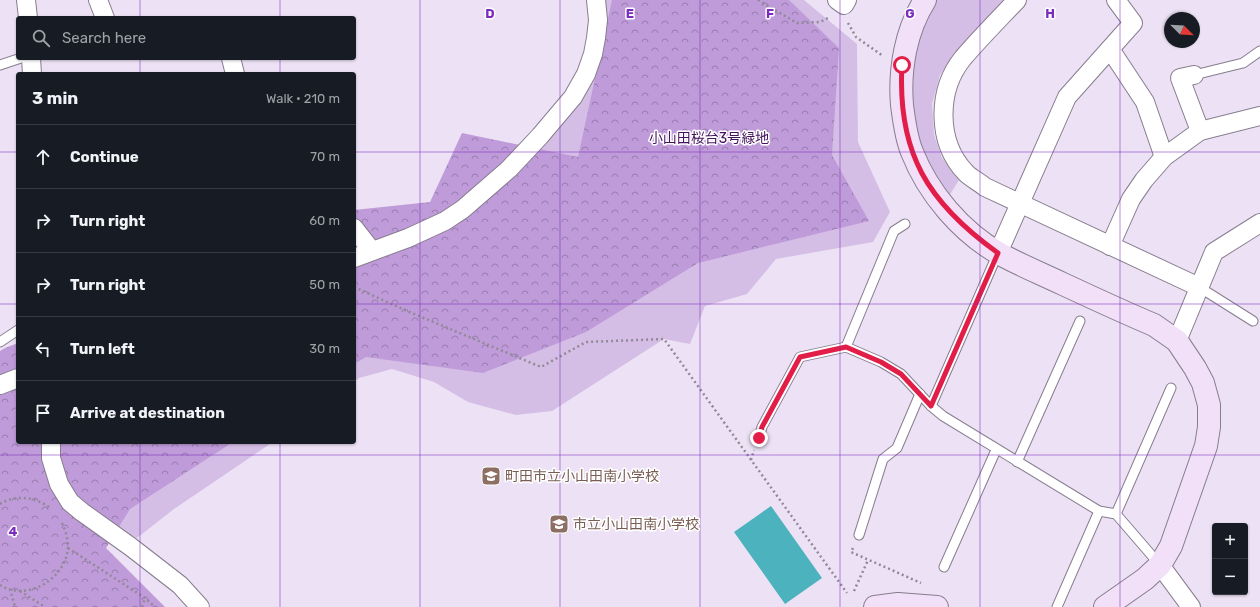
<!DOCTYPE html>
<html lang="en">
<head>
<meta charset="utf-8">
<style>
  body { margin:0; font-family:Rubik,"Noto Sans JP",sans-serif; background:#242831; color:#f1f3f6 }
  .controls { position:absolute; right:12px; bottom:12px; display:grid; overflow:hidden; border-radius:4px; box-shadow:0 1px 3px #0004 }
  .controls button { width:36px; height:36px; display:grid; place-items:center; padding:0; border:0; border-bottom:1px solid #363941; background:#171b24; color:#f1f3f6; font:20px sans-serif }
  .compass { position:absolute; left:1164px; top:12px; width:36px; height:36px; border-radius:50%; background:#171b24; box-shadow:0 1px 3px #0004; rotate:114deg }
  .stop { position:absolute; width:12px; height:12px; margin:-9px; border:3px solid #e11d48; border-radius:50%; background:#fff }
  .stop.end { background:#e11d48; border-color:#fff; box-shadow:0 1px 4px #0008 }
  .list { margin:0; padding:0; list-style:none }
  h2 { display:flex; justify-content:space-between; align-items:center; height:52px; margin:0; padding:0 16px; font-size:17px }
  h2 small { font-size:13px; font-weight:400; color:#9ea1a6 }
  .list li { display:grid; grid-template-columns:26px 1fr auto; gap:12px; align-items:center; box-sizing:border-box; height:64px; padding:0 16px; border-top:1px solid #363941 }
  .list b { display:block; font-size:15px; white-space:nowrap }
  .list em { font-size:13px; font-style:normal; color:#9ea1a6 }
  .icon { flex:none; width:22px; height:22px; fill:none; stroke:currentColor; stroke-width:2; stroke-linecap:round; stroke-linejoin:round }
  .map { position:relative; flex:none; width:1260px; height:607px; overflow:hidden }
  .search { position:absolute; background:#171b24; box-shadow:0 1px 3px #0004; left:16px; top:16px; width:340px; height:44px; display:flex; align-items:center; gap:10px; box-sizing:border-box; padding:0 14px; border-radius:4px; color:#9ea1a6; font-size:15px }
  .panel { position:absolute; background:#171b24; box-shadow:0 1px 3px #0004; left:16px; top:72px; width:340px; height:372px; border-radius:4px }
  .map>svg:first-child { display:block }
  .green { fill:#d5bee5 }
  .forest { fill:url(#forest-crowns) }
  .water { fill:#4bb2be }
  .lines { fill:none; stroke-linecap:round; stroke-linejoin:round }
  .lane-casing { stroke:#877d8e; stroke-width:11 }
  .street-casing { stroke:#877d8e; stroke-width:20 }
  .secondary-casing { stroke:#877d8e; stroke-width:24 }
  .path { stroke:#918996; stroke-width:2.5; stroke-dasharray:2 3; stroke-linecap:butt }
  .lane { stroke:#fff; stroke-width:9 }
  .street { stroke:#fff; stroke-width:18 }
  .secondary { stroke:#f2e0f8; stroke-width:22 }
  .route { stroke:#e11d48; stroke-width:5 }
  .grid { fill:none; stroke:#7b2cbf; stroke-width:1; stroke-opacity:0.55 }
  .labels { text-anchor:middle; stroke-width:3; stroke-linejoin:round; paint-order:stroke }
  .park-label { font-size:14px; fill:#43135c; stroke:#fff }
  .education-label { font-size:14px; fill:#785e54; stroke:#fff; text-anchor:start }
  .grid-label { font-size:13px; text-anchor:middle; font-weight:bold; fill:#7b2cbf; stroke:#fff; stroke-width:3; stroke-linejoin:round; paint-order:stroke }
</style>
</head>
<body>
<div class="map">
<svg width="1260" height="607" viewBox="0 0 1260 607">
  <defs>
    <pattern id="forest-crowns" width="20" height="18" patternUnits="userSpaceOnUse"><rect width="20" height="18" fill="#bf9bd9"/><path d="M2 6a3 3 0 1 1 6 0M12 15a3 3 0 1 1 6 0" fill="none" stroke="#9a7daf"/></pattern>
  </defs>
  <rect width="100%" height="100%" fill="#ede2f5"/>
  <g class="green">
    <polygon points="596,0 804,0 857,44 858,142 890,212 873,242 776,259 747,294 705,306 690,344 664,339 552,411 516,415 468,402 434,382 392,369 359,378 354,382 354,258 445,221 579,88"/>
    <polygon points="937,0 1005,0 955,53 940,75 932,104 934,135 942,158 959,180 949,196 933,175 918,142 913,115 911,80 915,47 928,16"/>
    <polygon points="51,442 273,442 174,509 137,538 82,512"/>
  </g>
  <g class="forest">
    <polygon points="612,0 789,0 839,48 832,155 869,221 698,263 586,332 483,373 366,357 354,364 354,210 430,202 462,133 578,157"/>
    <polygon points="18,343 18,442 233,442 130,509 106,548 165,607 0,607 0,351 5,348"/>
  </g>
  <polygon class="water" points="771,506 822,578 785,604 734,532"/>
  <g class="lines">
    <g class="lane-casing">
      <g id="lane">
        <polyline points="0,65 21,58"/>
        <polyline points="1194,75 1243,63 1260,51"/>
        <polyline points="1199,287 1253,321"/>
        <polyline points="0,342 18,330"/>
        <polyline points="846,347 894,231 905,224"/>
        <polyline points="931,406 998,253"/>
        <polyline points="759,438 762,427 800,357 846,347 881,362 901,374 931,406 943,416 1099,511 1116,514 1160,565"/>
        <polyline points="1017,462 1080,321"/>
        <polyline points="1116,514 1171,388"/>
        <polyline points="859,535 883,459 897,448 920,394"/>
        <polyline points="944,567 996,450"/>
        <polyline points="1057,607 1099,511"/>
      </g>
    </g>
    <g class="street-casing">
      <g id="street">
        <polyline points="26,0 28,18"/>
        <polyline points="98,0 105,18"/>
        <polyline points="837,0 844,5 847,0"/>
        <path d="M 1017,0 C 999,19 980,38 963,58 C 937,90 936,142 966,173 C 971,178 979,182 985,187 L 1199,287"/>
        <polyline points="1110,49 1145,102 1164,157"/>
        <polyline points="31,58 32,74"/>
        <polyline points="231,58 235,74"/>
        <polyline points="1194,75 1180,78 1200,131"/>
        <polyline points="354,228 372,251"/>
        <polyline points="1110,246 1131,199 1144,180 1164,157 1200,131 1260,116"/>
        <polyline points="998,253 1067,97 1133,23 1116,0"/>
        <polyline points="354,258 408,238 445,221 463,209 509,169 540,136 573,97 586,74 593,54 596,38 598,20 596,0"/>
        <polyline points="1177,341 1214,252 1260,223"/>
        <polyline points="0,385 18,378"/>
        <polyline points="51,442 51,458 59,484 70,502 82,512 131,547 180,585 200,607"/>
        <polyline points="1160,565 1191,607"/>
      </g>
    </g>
    <g class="secondary-casing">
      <g id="secondary">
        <path d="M 925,0 C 906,30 899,69 902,105 C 904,120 906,138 912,152 C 928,193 961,232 1000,254 C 1020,265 1042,274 1063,284 C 1093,298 1123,312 1154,325 L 1177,341 L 1195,368 L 1203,383 L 1209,405 L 1209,427 L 1206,446 L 1171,546 L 1160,565 L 1145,579 L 1105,607"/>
        <polyline points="875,607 898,604 937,607"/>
      </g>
    </g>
    <g class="path">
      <polyline points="758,0 797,23 820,22 828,18"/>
      <polyline points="848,23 856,37 883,56"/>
      <polyline points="354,287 407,311 541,367 586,342 664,339 847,593"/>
      <polyline points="751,460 754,450"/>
      <path d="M 0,504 C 15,494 36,497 50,508"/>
      <polyline points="68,548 145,598 155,607"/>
      <polyline points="853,548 851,552 921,583"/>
      <path d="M 0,585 C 28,602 65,579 68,548 C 68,538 65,529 61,521"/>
      <polyline points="10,589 15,607"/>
      <polyline points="20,591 45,607"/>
      <polyline points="854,591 868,560"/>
      <polyline points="142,607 145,598"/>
    </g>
    <use href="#lane" class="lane"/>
    <use href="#street" class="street"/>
    <use href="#secondary" class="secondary"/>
  </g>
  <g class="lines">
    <path class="route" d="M 759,438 L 762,427 L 800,357 L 846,347 L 881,362 L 901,374 L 931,406 L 998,253 C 928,203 897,153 902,65"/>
  </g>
  <path class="grid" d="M 140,0 L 140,18M 280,0 L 280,18M 420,0 L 420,607M 560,0 L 560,607M 700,0 L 700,607M 840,0 L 840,607M 980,0 L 980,607M 1120,0 L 1120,607M 140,58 L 140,74M 280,58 L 280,74M 0,152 L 18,152M 354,152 L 1260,152M 0,304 L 18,304M 354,304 L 1260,304M 140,442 L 140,607M 280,442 L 280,607M 0,455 L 1260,455"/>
  <defs>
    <g id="school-square" transform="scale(1)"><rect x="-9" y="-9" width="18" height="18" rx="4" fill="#8d6e63" stroke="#fff"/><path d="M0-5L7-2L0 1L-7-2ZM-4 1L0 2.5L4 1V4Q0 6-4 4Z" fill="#fff"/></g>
  </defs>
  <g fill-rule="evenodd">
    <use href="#school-square" x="491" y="476"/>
    <use href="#school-square" x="559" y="524"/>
  </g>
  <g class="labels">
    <g class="park-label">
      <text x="709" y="143">小山田桜台3号緑地</text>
    </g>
    <g class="education-label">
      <text x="505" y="481">町田市立小山田南小学校</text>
      <text x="573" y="529">市立小山田南小学校</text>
    </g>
  </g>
  <g class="grid-label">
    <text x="490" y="18">D</text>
    <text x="630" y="18">E</text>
    <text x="770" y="18">F</text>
    <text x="910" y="18">G</text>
    <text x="1050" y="18">H</text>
    <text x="13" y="536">4</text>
  </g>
</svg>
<div class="controls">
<button>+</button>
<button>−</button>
</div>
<svg class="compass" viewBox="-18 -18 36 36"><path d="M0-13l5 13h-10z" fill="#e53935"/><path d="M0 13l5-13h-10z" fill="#9ea1a6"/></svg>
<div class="stop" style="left:902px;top:65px"></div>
<div class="stop end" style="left:759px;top:438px"></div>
<div class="search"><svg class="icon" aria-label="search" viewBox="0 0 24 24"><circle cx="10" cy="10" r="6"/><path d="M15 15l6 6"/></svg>Search here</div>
<section class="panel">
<h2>3 min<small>Walk · 210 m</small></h2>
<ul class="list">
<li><svg class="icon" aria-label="ahead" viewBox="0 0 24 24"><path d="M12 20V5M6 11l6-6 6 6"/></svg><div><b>Continue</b></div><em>70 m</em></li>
<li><svg class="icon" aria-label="right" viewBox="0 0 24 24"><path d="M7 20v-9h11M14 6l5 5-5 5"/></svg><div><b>Turn right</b></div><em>60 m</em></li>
<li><svg class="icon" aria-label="right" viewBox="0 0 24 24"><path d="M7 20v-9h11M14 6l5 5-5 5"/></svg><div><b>Turn right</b></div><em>50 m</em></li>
<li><svg class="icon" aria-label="left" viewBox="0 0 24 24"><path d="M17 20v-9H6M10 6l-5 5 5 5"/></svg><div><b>Turn left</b></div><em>30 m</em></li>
<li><svg class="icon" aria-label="arrive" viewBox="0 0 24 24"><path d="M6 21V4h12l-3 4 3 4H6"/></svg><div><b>Arrive at destination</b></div></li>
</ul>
</section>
</div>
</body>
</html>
